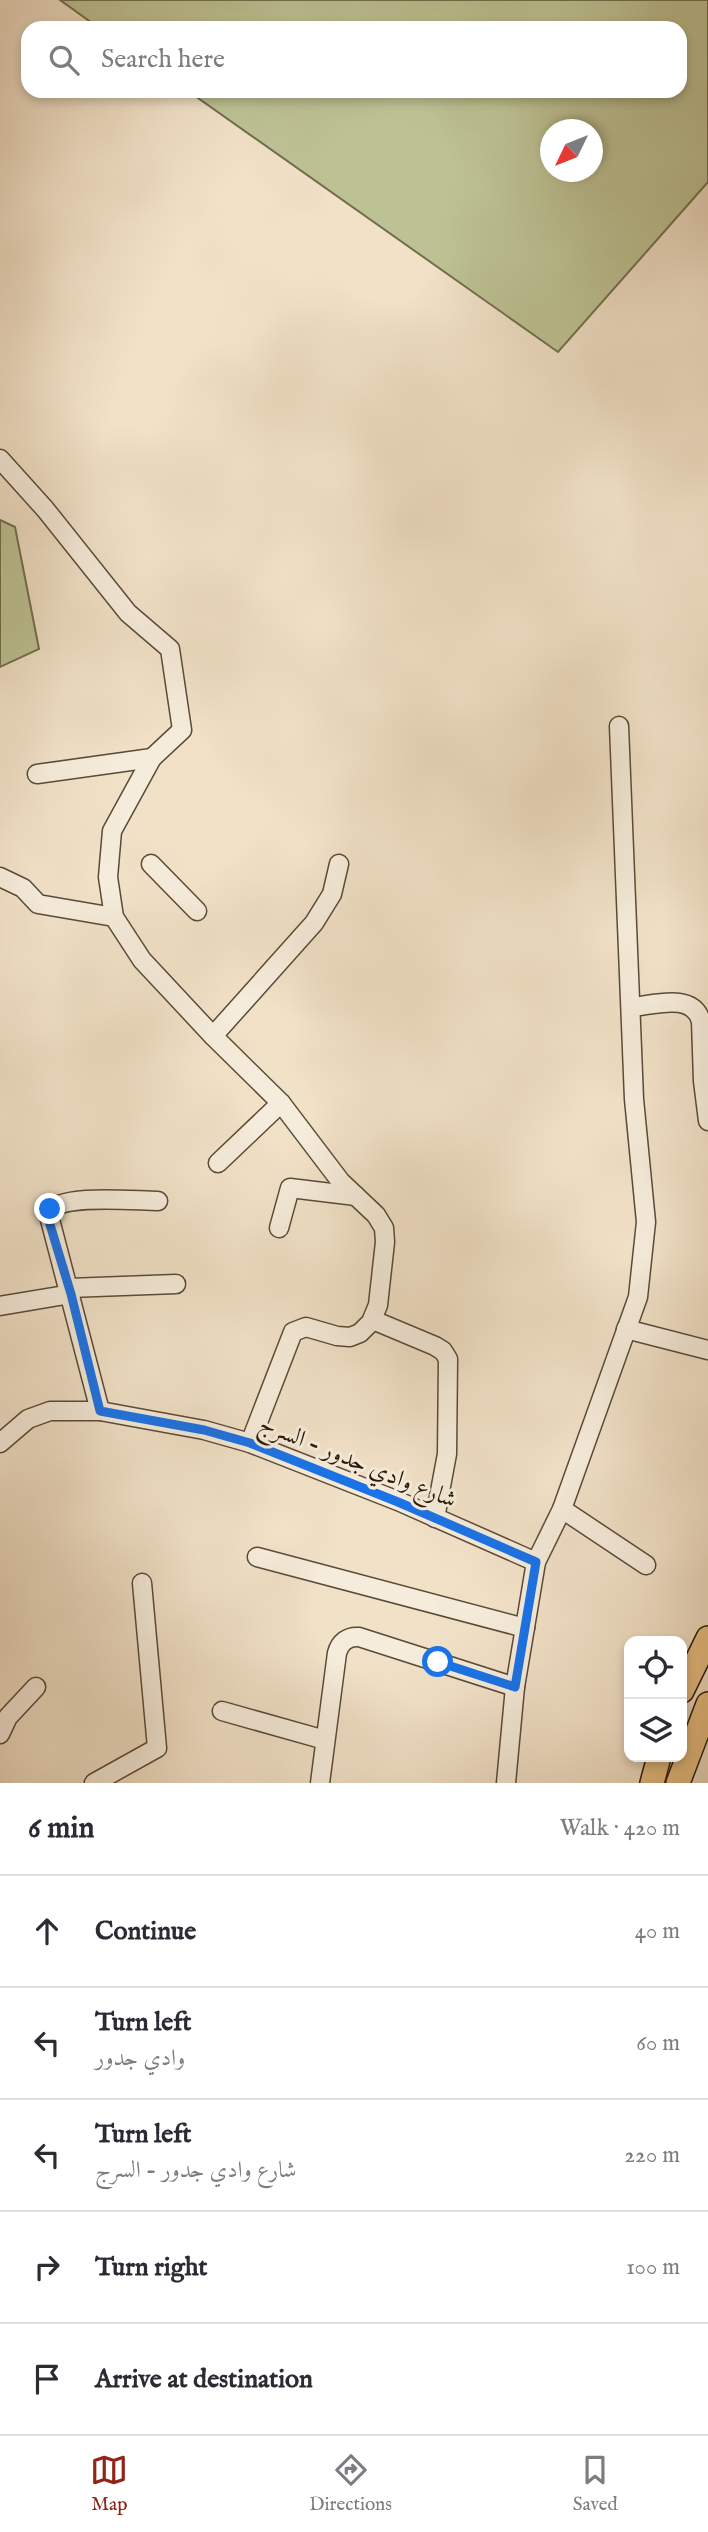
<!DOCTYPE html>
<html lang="en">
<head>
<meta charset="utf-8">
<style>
  body { margin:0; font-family:"IM FELL English",Amiri,serif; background:#f7f7f7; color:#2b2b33 }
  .controls { position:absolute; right:21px; bottom:21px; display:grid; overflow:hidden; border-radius:14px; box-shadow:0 4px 10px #0003 }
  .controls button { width:63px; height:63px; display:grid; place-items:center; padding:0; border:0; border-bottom:2px solid #e1e1e2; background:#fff; color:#2b2b33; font:35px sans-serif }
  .compass { position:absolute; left:540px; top:119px; width:63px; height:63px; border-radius:50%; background:#fff; box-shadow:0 4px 10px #0003; rotate:227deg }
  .stop { position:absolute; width:21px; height:21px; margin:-16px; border:5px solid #1a73e8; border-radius:50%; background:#fff }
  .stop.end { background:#1a73e8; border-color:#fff; box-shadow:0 2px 7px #0008 }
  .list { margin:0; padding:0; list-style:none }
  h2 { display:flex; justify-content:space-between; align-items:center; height:91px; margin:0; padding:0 28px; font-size:30px }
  h2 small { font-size:23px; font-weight:400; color:#7c7c81 }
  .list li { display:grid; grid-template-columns:46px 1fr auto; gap:21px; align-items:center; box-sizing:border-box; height:112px; padding:0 28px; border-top:2px solid #e1e1e2 }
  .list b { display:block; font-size:26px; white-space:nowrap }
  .list p { margin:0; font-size:23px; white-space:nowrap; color:#7c7c81 }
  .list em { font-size:23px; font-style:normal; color:#7c7c81 }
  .icon { flex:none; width:38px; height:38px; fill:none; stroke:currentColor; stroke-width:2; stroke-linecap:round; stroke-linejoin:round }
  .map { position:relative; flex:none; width:708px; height:1783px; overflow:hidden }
  .search { position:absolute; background:#fff; box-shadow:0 4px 10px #0003; left:21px; right:21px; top:21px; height:77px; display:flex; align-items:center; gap:18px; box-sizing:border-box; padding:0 24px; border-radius:21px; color:#7c7c81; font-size:26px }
  .sheet { height:651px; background:#fff }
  nav { display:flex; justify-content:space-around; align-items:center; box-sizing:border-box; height:98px; border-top:2px solid #e1e1e2; background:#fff; font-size:19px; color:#7c7c81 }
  nav a { display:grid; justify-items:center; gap:4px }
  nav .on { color:#8f2418 }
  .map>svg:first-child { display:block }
  .green { fill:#bdc294; stroke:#726e4e; stroke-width:2; fill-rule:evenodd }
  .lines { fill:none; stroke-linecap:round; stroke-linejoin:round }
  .minor-casing { stroke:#5a4b38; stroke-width:21 }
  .major-casing { stroke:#281909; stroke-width:26 }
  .minor { stroke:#f6ecdb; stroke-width:18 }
  .major { stroke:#e8c084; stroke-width:23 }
  .route { stroke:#1a73e8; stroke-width:9 }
  .labels { text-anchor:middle; stroke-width:6; stroke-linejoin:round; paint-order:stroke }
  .street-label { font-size:24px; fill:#281909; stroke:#f6ecdb }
</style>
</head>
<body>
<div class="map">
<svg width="708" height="1783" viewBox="0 0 708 1783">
  <rect width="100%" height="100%" fill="#f1e1c7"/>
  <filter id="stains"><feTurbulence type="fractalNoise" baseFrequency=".00286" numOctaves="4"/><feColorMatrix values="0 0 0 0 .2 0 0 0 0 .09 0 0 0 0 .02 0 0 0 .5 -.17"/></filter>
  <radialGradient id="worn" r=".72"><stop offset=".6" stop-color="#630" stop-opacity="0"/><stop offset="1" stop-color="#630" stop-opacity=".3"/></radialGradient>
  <g class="green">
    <path d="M 60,0 L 708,0 L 708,182 L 558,352 L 188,91 L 680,91 L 680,28 L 99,28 ZM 550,130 L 592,130 L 592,172 L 550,172 Z"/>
    <polygon points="0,520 15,527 39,649 0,667"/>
  </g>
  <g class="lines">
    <g class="minor-casing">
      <g id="minor">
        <polyline points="0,459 45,509 128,613 170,649 182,730 152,758 112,831 108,877 114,917 142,960 213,1036 281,1103 341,1182 376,1215 384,1228 385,1242 378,1305 371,1322 360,1333 350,1337 337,1336 306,1327 293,1332 250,1443"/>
        <polyline points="37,774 152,758"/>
        <polyline points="151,864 197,911"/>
        <polyline points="0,877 23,888 38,904 114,917"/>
        <path d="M 632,1007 C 654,1005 693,992 701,1021 L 703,1081 L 708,1121"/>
        <polyline points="213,1036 314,923 332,894 339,864"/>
        <polyline points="218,1163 281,1103"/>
        <polyline points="279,1228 290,1188 356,1196"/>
        <polyline points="69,1288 176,1284"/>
        <polyline points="0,1306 71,1294"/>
        <polyline points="373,1320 435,1346 443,1351 448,1359 447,1454 435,1518"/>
        <polyline points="626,1329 708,1350"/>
        <path d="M 100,1411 L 48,1212 C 62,1193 134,1201 158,1201"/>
        <polyline points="0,1443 28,1419 50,1411 100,1411 204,1430 250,1443 398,1501 536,1562"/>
        <polyline points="562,1509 646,1565"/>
        <polyline points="257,1557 525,1628"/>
        <polyline points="222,1711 325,1740"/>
        <polyline points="0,1734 8,1717 36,1687"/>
        <polyline points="94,1783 157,1748 142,1583"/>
        <path d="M 320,1783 L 337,1653 C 340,1642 348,1636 359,1637 L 515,1687"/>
        <polyline points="506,1783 515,1687 536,1562 562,1509 638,1297 646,1222 634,1099 619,726"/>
      </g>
    </g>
    <g class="major-casing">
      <g id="major">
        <polyline points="682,1691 708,1638"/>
        <polyline points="652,1783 659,1757"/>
        <polyline points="678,1783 708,1704"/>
      </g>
    </g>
    <use href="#minor" class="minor"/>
    <use href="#major" class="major"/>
  </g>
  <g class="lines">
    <polyline class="route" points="50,1209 48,1218 71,1294 100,1411 204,1430 250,1443 398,1502 536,1562 515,1687 438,1662"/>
  </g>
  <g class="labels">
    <g class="street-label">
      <text transform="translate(358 1461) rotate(22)" y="8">شارع وادي جدور - السرج</text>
    </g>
  </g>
  <rect width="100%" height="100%" filter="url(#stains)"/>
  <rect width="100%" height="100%" fill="url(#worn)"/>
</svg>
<div class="controls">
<button><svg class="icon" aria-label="locate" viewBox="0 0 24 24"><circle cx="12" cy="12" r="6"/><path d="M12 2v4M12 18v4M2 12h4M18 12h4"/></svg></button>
<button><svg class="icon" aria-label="layers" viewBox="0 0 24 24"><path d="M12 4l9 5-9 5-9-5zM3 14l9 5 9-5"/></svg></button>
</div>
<svg class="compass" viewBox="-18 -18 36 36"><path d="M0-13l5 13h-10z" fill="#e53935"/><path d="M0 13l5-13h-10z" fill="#7c7c81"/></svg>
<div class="stop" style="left:438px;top:1662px"></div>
<div class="stop end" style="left:50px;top:1209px"></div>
<div class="search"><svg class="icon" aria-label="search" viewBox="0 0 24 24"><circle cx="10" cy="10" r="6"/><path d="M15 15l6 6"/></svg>Search here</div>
</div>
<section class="sheet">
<h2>6 min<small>Walk · 420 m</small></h2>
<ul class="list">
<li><svg class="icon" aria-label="ahead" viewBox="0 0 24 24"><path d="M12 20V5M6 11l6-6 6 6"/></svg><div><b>Continue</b></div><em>40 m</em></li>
<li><svg class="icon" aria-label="left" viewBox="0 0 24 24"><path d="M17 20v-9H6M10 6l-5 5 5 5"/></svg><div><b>Turn left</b><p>وادي جدور</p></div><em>60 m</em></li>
<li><svg class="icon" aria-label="left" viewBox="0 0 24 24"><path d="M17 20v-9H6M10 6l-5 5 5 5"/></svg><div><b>Turn left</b><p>شارع وادي جدور - السرج</p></div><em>220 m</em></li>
<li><svg class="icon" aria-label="right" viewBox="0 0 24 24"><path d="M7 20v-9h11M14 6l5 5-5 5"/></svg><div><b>Turn right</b></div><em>100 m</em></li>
<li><svg class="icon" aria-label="arrive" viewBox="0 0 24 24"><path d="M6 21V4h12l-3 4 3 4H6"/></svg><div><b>Arrive at destination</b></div></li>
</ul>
</section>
<nav>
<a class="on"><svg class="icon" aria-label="map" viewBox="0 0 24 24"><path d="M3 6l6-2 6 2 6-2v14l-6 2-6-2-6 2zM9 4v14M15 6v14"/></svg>Map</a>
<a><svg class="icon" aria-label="directions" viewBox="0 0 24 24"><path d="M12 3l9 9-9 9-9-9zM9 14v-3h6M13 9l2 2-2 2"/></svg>Directions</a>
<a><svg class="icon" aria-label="saved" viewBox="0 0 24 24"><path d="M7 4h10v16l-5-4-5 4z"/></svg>Saved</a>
</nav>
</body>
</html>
